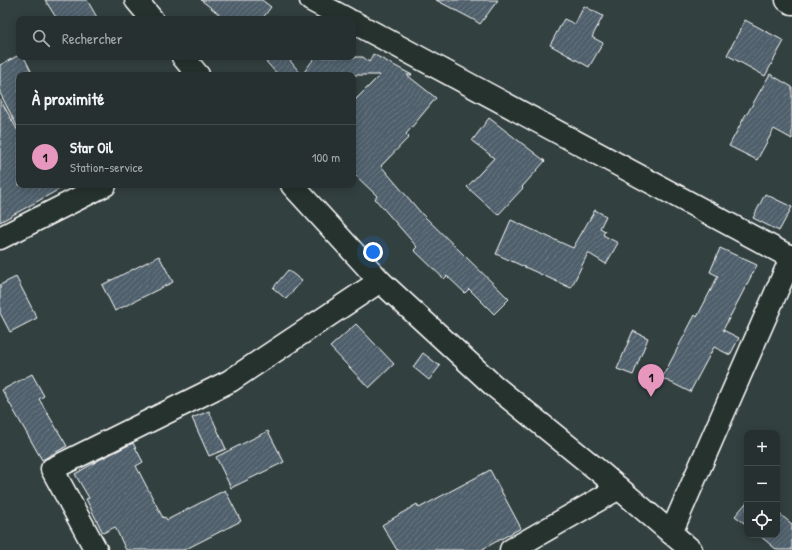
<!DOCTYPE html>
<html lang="fr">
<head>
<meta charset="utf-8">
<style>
  body { margin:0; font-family:"Patrick Hand",sans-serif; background:#323c3c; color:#f1f3f6 }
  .controls { position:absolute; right:12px; bottom:12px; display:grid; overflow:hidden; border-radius:8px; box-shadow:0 2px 10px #0003 }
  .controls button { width:36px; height:36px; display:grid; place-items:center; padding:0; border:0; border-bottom:1px solid #424b4c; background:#263030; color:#f1f3f6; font:20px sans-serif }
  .you { position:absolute; left:373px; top:252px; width:14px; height:14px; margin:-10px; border:3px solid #fff; border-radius:50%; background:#1a73e8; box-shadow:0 0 0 6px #1a73e833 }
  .badge { display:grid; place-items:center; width:26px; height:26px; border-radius:50%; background:#e797bd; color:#111; font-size:13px; font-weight:700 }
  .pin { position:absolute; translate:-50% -33px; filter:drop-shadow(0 1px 2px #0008) }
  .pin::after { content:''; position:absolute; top:21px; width:14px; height:12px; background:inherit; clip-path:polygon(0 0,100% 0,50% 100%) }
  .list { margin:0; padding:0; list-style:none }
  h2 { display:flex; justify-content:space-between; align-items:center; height:52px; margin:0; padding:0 16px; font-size:17px }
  h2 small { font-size:13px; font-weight:400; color:#a4a9ab }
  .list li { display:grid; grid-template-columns:26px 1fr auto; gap:12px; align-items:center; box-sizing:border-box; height:64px; padding:0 16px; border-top:1px solid #424b4c }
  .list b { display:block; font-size:15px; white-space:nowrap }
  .list p { margin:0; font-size:13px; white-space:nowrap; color:#a4a9ab }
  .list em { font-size:13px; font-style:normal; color:#a4a9ab }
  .icon { flex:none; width:22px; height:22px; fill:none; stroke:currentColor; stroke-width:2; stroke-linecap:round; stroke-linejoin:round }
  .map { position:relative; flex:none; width:792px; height:550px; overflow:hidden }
  .search { position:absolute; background:#263030; box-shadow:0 2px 10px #0003; left:16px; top:16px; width:340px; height:44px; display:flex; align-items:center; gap:10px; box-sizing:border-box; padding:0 14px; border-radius:8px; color:#a4a9ab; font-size:15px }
  .panel { position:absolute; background:#263030; box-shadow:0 2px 10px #0003; left:16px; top:72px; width:340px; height:116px; border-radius:8px }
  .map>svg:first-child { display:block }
  .building { fill:url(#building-hatch); stroke:#fff }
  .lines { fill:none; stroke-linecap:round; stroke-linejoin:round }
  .street-casing { stroke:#fff; stroke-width:25 }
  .secondary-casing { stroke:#fff; stroke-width:25 }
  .street { stroke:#26332d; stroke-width:22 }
  .secondary { stroke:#26332d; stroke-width:22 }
</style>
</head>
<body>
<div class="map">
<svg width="792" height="550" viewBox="0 0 792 550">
  <defs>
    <pattern id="building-hatch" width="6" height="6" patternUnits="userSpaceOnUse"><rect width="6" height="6" fill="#50606c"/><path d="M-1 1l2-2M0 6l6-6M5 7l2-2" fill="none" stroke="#6a7882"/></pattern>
  </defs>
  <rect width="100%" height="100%" fill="#334040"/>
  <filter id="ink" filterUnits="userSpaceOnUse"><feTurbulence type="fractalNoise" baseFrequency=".025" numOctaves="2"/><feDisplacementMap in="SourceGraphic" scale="8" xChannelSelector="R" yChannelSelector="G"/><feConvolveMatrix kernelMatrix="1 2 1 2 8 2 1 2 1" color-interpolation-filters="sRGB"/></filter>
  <g filter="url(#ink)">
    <g class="building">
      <polygon points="45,0 87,0 98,19 57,19"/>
      <polygon points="201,0 262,0 271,7 262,19 225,19"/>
      <polygon points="436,0 498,0 480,24 474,20"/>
      <polygon points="584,6 603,16 592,37 603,43 589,67 550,45 564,19 575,24"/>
      <polygon points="745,20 784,41 765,76 727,55"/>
      <polygon points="373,54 412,75 407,75 436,98 406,134 409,137 381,166 422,214 509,299 494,314 469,289 465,293 447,276 444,279 414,250 417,247 375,199 377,196 353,173 353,102 380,75 278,75 262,57 287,57 302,75 315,57 363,57 369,62"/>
      <polygon points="19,55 19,57 24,57 33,75 19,75 19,130 0,93 0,65"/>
      <polygon points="770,74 792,87 792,139 774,129 757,160 729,146 746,114 747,114"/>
      <polygon points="0,99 19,133 19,185 67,185 0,222"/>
      <polygon points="489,118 545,161 522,187 523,188 498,215 467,187 494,158 472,141"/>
      <polygon points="765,194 792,207 779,231 753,218"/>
      <polygon points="595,210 606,216 600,228 605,231 603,235 618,243 606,264 588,253 571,288 496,254 511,220 573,248"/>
      <polygon points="720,248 757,265 723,330 739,338 730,355 714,347 690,392 662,378 695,315 697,317 718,276 710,272"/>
      <polygon points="159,256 173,282 115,311 102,285"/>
      <polygon points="288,270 302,281 286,299 273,288"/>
      <polygon points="16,277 37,318 10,332 0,313 0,285"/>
      <polygon points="356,324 394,364 369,388 330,347"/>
      <polygon points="633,331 648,338 633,375 617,369"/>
      <polygon points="423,353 440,366 429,380 413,367"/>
      <polygon points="32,374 44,396 39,399 67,446 42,460 2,390"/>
      <polygon points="209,411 226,449 209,456 192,418"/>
      <polygon points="268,431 284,462 231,488 216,457"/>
      <polygon points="133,443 143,462 136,466 163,518 165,517 167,520 225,490 241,521 184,550 126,550 115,527 103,533 86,499 89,498 75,474 99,460"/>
      <polygon points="490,470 521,528 481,550 397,550 382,525 417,504 419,508"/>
      <polygon points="747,502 747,525 735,516"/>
      <polygon points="777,512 792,524 792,550 777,550 759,535 777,535"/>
    </g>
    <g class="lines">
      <g class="street-casing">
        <g id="street">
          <polyline points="311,0 347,19"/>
          <polyline points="787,0 792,3"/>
          <polyline points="353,22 792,258"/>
          <polyline points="0,238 105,185"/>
          <polyline points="671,533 792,256"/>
          <polyline points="96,550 52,469 230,381 380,281"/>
          <polyline points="511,550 619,488"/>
        </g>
      </g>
      <g class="secondary-casing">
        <g id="secondary">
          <polyline points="136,0 152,19"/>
          <polyline points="183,57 198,75"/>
          <polyline points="292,185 380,281 493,385 600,472 691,550"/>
        </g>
      </g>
      <use href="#street" class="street"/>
      <use href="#secondary" class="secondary"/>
    </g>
  </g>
</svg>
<div class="controls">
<button>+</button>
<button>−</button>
<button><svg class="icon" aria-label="locate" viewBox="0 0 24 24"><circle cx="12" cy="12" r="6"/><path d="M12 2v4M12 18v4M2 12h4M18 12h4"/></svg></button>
</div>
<div class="you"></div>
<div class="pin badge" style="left:651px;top:397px">1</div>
<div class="search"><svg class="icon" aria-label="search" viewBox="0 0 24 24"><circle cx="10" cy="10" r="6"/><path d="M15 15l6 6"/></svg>Rechercher</div>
<section class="panel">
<h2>À proximité<small></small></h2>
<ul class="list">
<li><span class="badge">1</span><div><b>Star Oil</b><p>Station-service</p></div><em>100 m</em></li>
</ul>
</section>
</div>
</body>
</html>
